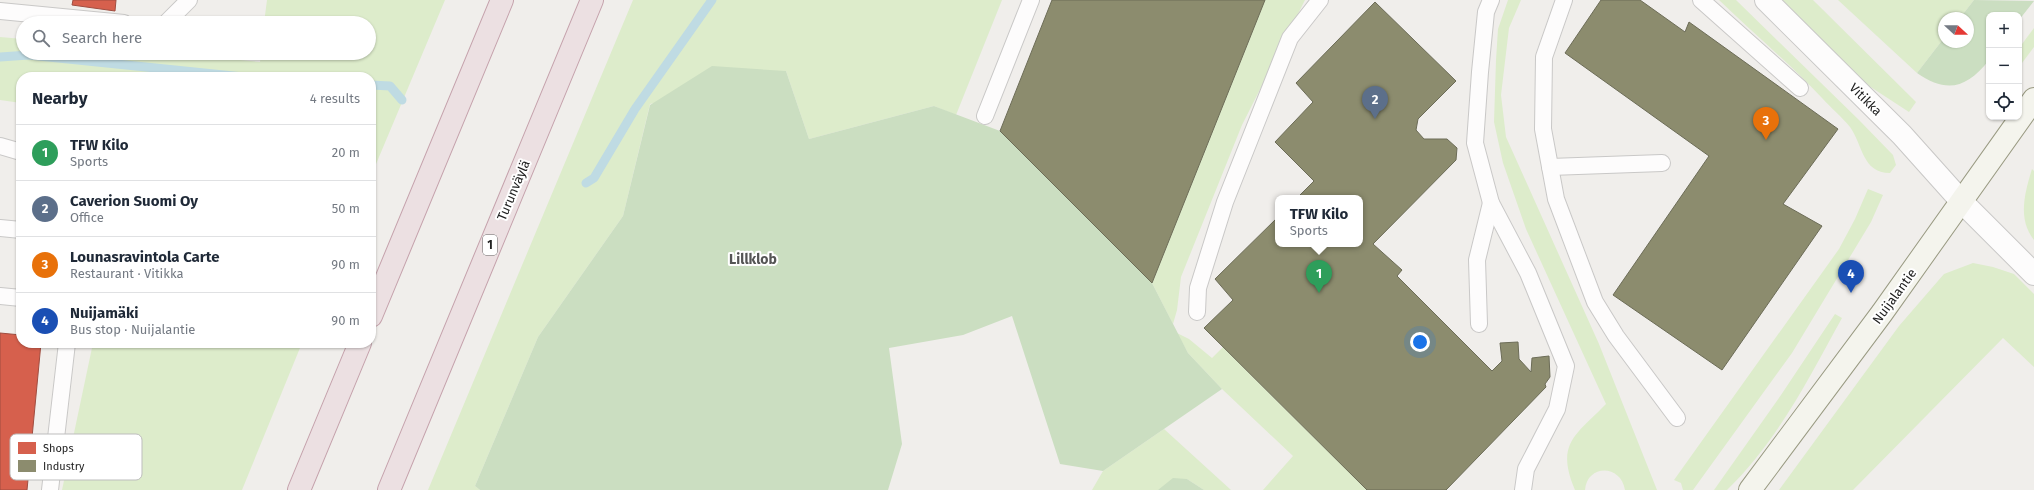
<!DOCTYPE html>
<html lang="en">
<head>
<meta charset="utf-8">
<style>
  body { margin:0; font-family:"Fira Sans",sans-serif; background:#f2f2f3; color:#1f2937 }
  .controls { position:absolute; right:12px; top:12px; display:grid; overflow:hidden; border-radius:8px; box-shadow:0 1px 3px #0004 }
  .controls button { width:36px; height:36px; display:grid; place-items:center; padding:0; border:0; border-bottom:1px solid #e0e1e3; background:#fff; color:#1f2937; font:20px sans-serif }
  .compass { position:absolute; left:1938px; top:12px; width:36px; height:36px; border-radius:50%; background:#fff; box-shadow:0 1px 3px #0004; rotate:111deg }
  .you { position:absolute; left:1420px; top:342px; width:14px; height:14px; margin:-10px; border:3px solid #fff; border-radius:50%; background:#1a73e8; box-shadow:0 0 0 6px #1a73e833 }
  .badge { display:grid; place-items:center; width:26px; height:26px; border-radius:50%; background:#6a6968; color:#fff; font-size:13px; font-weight:700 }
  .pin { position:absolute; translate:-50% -33px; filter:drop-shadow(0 1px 2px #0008) }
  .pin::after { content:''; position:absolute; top:21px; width:14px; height:12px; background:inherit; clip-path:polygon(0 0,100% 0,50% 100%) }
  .popup { position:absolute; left:1275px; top:195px; width:88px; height:52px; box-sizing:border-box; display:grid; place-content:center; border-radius:8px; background:#fff; filter:drop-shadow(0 1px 3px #0005); font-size:13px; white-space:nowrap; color:#747a83 }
  .popup b { font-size:15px; color:#1f2937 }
  .popup::after { content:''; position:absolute; left:50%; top:100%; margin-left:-8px; border:8px solid transparent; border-top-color:#fff }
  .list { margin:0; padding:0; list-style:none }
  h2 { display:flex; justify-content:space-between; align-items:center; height:52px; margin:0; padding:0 16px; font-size:17px }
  h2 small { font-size:13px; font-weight:400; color:#747a83 }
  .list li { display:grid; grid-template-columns:26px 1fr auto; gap:12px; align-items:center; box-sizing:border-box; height:56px; padding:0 16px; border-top:1px solid #e0e1e3 }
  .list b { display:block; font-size:15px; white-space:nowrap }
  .list p { margin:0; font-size:13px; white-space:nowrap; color:#747a83 }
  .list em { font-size:13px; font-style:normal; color:#747a83 }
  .icon { flex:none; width:22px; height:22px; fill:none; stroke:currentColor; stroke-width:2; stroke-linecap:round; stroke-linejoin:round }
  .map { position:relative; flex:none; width:2034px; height:490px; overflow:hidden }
  .search { position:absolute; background:#fff; box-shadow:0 1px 3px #0004; left:16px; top:16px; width:360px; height:44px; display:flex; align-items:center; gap:10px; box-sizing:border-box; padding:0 14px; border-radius:22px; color:#747a83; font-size:15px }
  .panel { position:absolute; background:#fff; box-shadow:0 1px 3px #0004; left:16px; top:72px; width:360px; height:276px; border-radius:16px }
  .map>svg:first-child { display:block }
  .grass { fill:#ddeccb }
  .forest { fill:#cbdec1 }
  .shops { fill:#d6604d; stroke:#a04d40 }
  .industry { fill:#8c8c6e; stroke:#6c6c57 }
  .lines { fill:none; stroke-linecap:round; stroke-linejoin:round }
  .stream { stroke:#bfdbe3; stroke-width:9 }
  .lane-casing { stroke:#c9c8c7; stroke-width:18 }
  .street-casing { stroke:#c9c8c7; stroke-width:24 }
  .secondary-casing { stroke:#999a82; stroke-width:24 }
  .highway-casing { stroke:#c5a2ac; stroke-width:24 }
  .lane { stroke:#fdfcfc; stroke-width:16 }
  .street { stroke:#fdfcfc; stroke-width:22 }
  .secondary { stroke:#f4f4ed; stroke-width:22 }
  .highway { stroke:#ece0e2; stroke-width:22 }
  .labels { text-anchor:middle; stroke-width:4; stroke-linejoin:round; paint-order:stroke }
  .shield { fill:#fff; stroke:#646464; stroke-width:1 }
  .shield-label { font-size:12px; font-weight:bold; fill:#222 }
  .street-label { font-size:13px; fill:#222; stroke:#fff }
  .neighbourhood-label { font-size:14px; font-weight:bold; fill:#555; stroke:#fff }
  .key { fill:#fff; stroke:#bdbdbd; stroke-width:1 }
  .key-label { font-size:11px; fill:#222 }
</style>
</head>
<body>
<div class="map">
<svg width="2034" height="490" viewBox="0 0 2034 490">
  <rect width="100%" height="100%" fill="#f0eeeb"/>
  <g class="grass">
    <polygon points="267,0 445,0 371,176 371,77 21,77 21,103 0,100 0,37 23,39 23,53 165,53 260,62 261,53 369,53 369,23 264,23"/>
    <polygon points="633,0 1002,0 956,115 934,106 809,139 786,71 650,104 623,216 538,337 475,486 480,490 428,490"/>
    <polygon points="1265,0 1305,0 1242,125 1181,277 1177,310 1173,324 1152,283"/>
    <path d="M 1508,0 L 1521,0 L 1509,28 L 1501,95 L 1506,137 L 1599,344 L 1657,490 L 1625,490 C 1621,464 1587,464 1585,490 L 1575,490 C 1555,443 1576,435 1606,404 L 1526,229 L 1503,163 L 1494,122 L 1496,60 L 1498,29 Z"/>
    <path d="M 1719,0 L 1736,0 L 1859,120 L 1893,155 L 1896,165 L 1890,173 C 1862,173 1863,145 1850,127 C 1842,117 1831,108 1822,98 C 1790,64 1753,33 1719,0 Z"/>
    <polygon points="1779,0 1813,0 1916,102 1909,112 1863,82"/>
    <polygon points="1838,0 1974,0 1960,18 1944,18 1944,38 1917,73"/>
    <polygon points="2034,28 2034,47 2019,67 2019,48"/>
    <path d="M 2032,169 L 2034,171 L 2034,240 C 2017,219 2025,192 2032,169 Z"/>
    <polygon points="1868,189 1883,195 1871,222 1792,353 1693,490 1683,490 1681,483 1674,480 1839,249 1855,219"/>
    <polygon points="1973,263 1993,267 2014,274 2034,294 2034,367 2003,338 1853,490 1779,490 1899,326 1944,274"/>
    <path d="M 1835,314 L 1842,318 C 1809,378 1777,442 1727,490 L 1714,490 L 1781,395 Z"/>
    <polygon points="1177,333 1189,339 1212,358 1223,347 1367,490 1263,490 1293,456 1222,389 1188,353"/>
    <polygon points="93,343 302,343 242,490 62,490"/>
    <polygon points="1164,429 1231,490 1204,490 1187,479 1158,490 1092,490 1103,471"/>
  </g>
  <g class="forest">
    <path d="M 1974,0 L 2034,1 L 2019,20 L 2019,15 L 1989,15 L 1989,60 C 1967,88 1947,94 1917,73 L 1944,38 L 1944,42 L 1968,42 L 1968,18 L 1960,18 Z"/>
    <polygon points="712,66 786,71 809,139 934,106 1000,131 1152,283 1188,353 1222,389 1103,471 1060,464 1012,316 963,335 889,348 902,444 888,490 480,490 475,486 538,337 623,216 650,105"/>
    <polygon points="1173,478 1187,479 1204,490 1158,490"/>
  </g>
  <g class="shops">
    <polygon points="73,0 116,0 115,11 72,5"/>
    <polygon points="0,333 21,335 21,343 41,343 27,490 0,490"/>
  </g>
  <g class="industry">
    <polygon points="1052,0 1265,0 1152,283 1000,131"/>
    <polygon points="1601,0 1640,0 1685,32 1689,22 1838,129 1783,204 1822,226 1722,370 1613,295 1709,156 1565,53"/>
    <polygon points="1375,2 1456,81 1418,119 1416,130 1424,139 1447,139 1457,148 1456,160 1373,244 1402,270 1397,276 1492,371 1502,361 1500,343 1518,342 1519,359 1531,372 1532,358 1549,356 1550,377 1545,384 1546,387 1446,490 1367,490 1204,328 1233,300 1215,279 1278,217 1278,244 1360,244 1360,198 1297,198 1314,181 1275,142 1313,102 1296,83"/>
  </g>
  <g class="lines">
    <g class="stream">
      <polyline points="0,57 29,55 243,77"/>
      <polyline points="371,85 390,86 402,100"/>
      <polyline points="586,183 594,178 635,109 712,0"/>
    </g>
    <g class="lane-casing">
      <g id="lane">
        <polyline points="1491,0 1486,12 1480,72 1475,143 1491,203 1528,273 1566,366 1557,409 1526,469 1523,490"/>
        <polyline points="1564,0 1544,57 1543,129 1556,199 1595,302 1616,336 1677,418"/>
        <polyline points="1701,0 1800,88"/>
        <polyline points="0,11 124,23"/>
        <polyline points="166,23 189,0"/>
        <polyline points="985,116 1031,0"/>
        <polyline points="0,146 21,152"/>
        <polyline points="1550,167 1662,163"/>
        <polyline points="0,228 21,230"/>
        <polyline points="0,296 21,298"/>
        <polyline points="1197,312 1198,288 1225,202 1290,38 1320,0"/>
        <polyline points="1479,324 1477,260 1491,203"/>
        <polyline points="50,490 67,343"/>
      </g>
    </g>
    <g class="street-casing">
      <polyline id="street" points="1766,0 1902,135 1962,202 2034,274"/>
    </g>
    <g class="secondary-casing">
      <polyline id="secondary" points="1750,490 1882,313 2034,99"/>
    </g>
    <g class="highway-casing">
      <g id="highway">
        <polyline points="371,316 502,0"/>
        <polyline points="299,490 360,343"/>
        <polyline points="389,490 592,0"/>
      </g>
    </g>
    <use href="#lane" class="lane"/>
    <use href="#street" class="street"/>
    <use href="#secondary" class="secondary"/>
    <use href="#highway" class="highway"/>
  </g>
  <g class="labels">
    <rect class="shield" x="483" y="235" width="14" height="20" rx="3"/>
    <g class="shield-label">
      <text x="490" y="249">1</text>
    </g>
    <g class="street-label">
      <text transform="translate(1866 99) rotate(45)" y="5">Vitikka</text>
      <text transform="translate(513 190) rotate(-67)" y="5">Turunväylä</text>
      <text transform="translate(1894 296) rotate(-54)" y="5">Nuijalantie</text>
    </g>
    <g class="neighbourhood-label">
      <text x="753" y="264">Lillklob</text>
    </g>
  </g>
  <rect x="10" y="434" width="132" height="46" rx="6" class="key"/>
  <rect x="18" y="442" width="18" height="12" fill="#d6604d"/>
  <rect x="18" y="460" width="18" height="12" fill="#8c8c6e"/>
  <g class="key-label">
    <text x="43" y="452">Shops</text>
    <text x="43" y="470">Industry</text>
  </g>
</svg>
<div class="controls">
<button>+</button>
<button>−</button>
<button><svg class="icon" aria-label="locate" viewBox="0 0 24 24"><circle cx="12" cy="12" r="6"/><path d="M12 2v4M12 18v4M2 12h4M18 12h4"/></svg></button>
</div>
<svg class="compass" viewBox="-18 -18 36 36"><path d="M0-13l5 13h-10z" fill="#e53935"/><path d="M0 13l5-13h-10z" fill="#747a83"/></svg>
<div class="you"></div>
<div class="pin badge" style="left:1319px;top:293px;background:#2e9e5b">1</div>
<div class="popup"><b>TFW Kilo</b>Sports</div>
<div class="pin badge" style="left:1375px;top:119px;background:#5c6f8a">2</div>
<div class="pin badge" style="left:1766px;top:140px;background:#e8710a">3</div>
<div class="pin badge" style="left:1851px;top:293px;background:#1a4fb4">4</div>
<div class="search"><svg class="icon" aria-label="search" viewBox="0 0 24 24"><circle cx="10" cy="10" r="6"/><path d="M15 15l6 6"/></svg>Search here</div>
<section class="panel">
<h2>Nearby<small>4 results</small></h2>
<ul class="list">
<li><span class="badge" style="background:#2e9e5b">1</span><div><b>TFW Kilo</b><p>Sports</p></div><em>20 m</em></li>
<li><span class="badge" style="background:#5c6f8a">2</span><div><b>Caverion Suomi Oy</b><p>Office</p></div><em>50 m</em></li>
<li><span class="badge" style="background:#e8710a">3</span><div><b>Lounasravintola Carte</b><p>Restaurant · Vitikka</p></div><em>90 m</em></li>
<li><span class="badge" style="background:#1a4fb4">4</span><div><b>Nuijamäki</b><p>Bus stop · Nuijalantie</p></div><em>90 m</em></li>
</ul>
</section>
</div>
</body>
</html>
